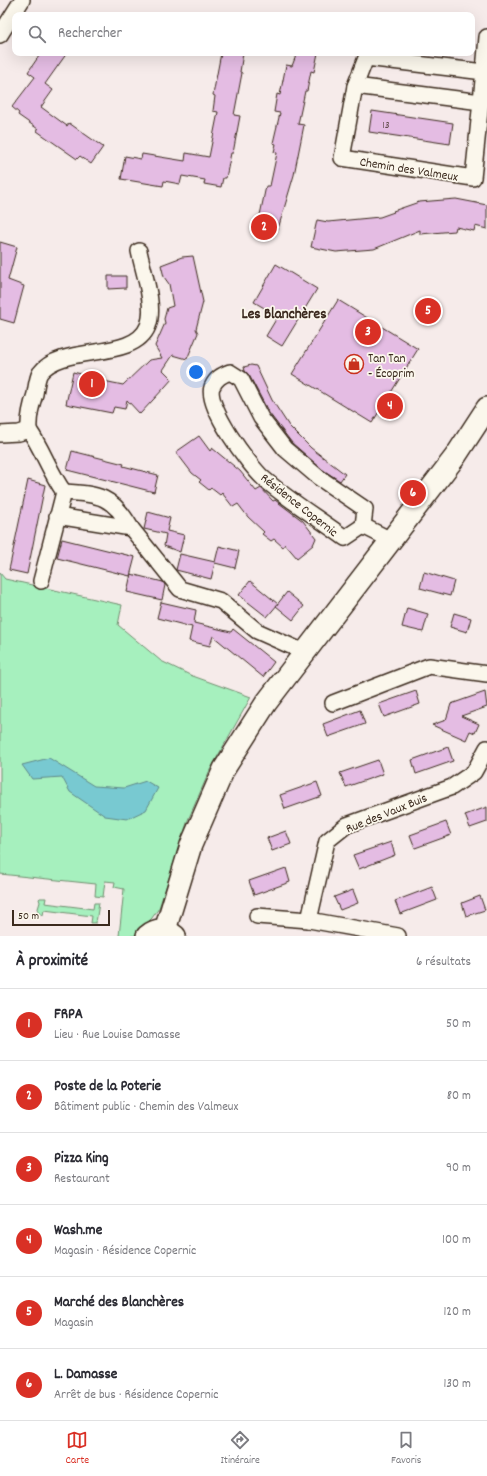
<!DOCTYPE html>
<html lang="fr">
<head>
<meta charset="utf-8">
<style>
  body { margin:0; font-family:Dekko,sans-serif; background:#f7f7f7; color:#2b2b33 }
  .scale { position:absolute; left:12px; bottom:10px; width:98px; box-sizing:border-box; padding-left:4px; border:2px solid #3b2a1e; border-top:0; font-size:11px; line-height:14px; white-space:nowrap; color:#3b2a1e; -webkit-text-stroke:3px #fbf7ec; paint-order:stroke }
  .you { position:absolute; left:196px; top:372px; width:14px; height:14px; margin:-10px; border:3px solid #fff; border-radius:50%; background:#1a73e8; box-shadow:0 0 0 6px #1a73e833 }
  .badge { display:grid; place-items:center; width:26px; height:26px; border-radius:50%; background:#d93025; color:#fff; font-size:13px; font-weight:700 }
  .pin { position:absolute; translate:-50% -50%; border:2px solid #fff; box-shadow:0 1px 4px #0006 }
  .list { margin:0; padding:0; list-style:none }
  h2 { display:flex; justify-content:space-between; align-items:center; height:52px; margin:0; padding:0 16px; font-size:17px }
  h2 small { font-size:13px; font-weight:400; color:#7c7c81 }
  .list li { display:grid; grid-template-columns:26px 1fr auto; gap:12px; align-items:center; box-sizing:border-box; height:72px; padding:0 16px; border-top:1px solid #e1e1e2 }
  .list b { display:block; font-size:15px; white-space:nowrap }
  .list p { margin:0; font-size:13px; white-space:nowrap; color:#7c7c81 }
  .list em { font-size:13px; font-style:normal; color:#7c7c81 }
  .icon { flex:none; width:22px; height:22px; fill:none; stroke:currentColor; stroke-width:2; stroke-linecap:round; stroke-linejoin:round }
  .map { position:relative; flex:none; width:487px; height:936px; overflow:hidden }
  .search { position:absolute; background:#fff; box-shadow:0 4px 16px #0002; left:12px; right:12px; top:12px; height:44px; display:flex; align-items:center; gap:10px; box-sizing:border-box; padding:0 14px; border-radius:8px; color:#7c7c81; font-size:15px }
  .sheet { height:484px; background:#fff }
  nav { display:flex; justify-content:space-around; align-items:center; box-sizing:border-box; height:56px; border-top:1px solid #e1e1e2; background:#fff; font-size:11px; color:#7c7c81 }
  nav a { display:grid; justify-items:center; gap:2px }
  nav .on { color:#d93025 }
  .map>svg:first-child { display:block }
  .green { fill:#a6f0be; stroke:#708d6e }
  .water { fill:#78c9d1; stroke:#608989 }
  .building { fill:#e4bce3; stroke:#3b2a1e }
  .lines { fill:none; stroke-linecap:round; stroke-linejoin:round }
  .street-casing { stroke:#3b2a1e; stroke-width:18 }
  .secondary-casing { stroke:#3b2a1e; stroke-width:24 }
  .street { stroke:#fbf7ec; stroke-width:15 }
  .secondary { stroke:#fbf7ec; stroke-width:21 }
  .labels { text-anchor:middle; stroke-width:3.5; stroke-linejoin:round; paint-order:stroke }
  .number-label { font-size:11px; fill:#654e4f }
  .street-label { font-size:13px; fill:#3b2a1e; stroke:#fbf7ec }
  .poi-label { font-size:13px; fill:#3b2a1e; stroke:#fbf7ec; text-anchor:start }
  .quarter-label { font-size:15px; font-weight:bold; fill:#3b2a1e; stroke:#fbf7ec }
</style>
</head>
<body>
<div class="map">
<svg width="487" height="936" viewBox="0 0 487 936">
  <rect width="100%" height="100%" fill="#f6ebea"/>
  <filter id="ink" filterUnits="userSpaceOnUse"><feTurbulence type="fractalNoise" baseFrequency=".025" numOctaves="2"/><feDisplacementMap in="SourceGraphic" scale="8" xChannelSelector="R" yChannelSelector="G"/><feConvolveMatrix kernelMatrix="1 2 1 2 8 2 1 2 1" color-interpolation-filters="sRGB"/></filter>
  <g filter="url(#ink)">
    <g class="green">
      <polygon points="0,573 5,579 122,605 118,625 161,661 190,675 251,697 210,770 188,820 159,908 152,918 134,936 119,936 124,889 114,887 115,882 105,881 103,897 95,896 96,884 0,874"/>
      <polygon points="40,898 46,898 45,903 93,909 94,903 99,903 96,923 91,923 92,916 44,910 43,915 37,912 40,902 39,899"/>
    </g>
    <polygon class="water" points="49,758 94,786 124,788 146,781 158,788 146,810 127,819 105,816 70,792 62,777 32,779 22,765"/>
    <g class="building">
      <polygon points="41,53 67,53 45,84 53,90 41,107 67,126 69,123 103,147 91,164 80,156 77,159 37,131 38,129 18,115 19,113 12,107 35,77 28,72"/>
      <polygon points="221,53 243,53 240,72 242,73 234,115 240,116 233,153 231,153 226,178 223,178 221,187 204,184 205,180 182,176 180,184 164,181 163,186 121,179 125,156 141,159 142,154 185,161 186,153 209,157 218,112 213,111 215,96 213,95"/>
      <polygon points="297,53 318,53 314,72 311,71 307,91 305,91 298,124 304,125 294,175 278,229 258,225 266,186 270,186 277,153 274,152 276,144 273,143 280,113 274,112 277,94 280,95 286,65 292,66"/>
      <polygon points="372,111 453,123 450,144 369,132"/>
      <polygon points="456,199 487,205 487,229 475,226 474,231 456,227 455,231 420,234 420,230 374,249 336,252 311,247 317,220 328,222 380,217 394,212 393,211 419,202"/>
      <polygon points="0,242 17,247 8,280 24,286 14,323 0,319"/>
      <polygon points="193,256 203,302 196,329 198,333 187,359 173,355 163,370 172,379 165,387 140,414 127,400 125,409 114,407 112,413 66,404 73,372 93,377 94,379 123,385 149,360 162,358 155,346 165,323 164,319 167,308 173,306 169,284 164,277 161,265 182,257"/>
      <polygon points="276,264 317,289 282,346 266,336 278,316 254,302"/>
      <polygon points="108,276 126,276 126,288 108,289"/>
      <polygon points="338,300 418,349 372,423 292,374"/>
      <polygon points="251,365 256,366 272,400 289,426 311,448 345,474 340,481 323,470 292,443 269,413 249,375 245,371 244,367"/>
      <polygon points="199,436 210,451 212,448 240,471 256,491 261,488 273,501 275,500 303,521 316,538 313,545 297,558 285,544 283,547 274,539 271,541 262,534 264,532 248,517 238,504 233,507 222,493 220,495 211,488 209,490 199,482 201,480 192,473 176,452"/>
      <polygon points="72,451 124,464 123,466 158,475 154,492 67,470"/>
      <polygon points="28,480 45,485 27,574 9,570"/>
      <polygon points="148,512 170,518 167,531 184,535 180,552 164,546 166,534 144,529"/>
      <polygon points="62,539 135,557 130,576 57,558"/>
      <polygon points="219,546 239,551 235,568 215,563 211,579 176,570 180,554 215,562"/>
      <polygon points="424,572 454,581 450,596 420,588"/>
      <polygon points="131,574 163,582 165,585 162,600 127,592"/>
      <polygon points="250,581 278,604 267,617 239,595"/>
      <polygon points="287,592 304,606 293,620 276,606"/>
      <polygon points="161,602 196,610 194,623 231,632 233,629 274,662 263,677 213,636 210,646 189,641 192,627 157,618"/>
      <polygon points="407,608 428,614 423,632 402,627"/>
      <polygon points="454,613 471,618 467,632 450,627"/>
      <polygon points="416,691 420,704 384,717 379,704"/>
      <polygon points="485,692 487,707 461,716 479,724 475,733 470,731 466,740 432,725 446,720 451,704"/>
      <polygon points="360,710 365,724 328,737 323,724"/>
      <polygon points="448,747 453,761 416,774 412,760"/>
      <polygon points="378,760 383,774 346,787 340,773"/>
      <polygon points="317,782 322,796 285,809 280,795"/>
      <polygon points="487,807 487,822 470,828 465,815"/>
      <polygon points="446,822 451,835 415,848 410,835"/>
      <polygon points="286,831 291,844 272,851 267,838"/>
      <polygon points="391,842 395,855 359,869 353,855"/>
      <polygon points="286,868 290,882 254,895 249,881"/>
      <polygon points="432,887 437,900 400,914 395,901"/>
      <polygon points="353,890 358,903 340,910 334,897"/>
      <polygon points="480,896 485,910 466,916 462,903"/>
    </g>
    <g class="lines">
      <g class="street-casing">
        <g id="street">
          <polyline points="0,35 22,0"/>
          <path d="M 487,37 C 483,84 478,131 473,178 L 342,158 L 355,86 L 366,58 L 484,72 L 487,72"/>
          <polyline points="355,86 481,102"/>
          <path d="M 230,372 L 241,379 L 261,418 L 285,449 L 318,477 L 365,509 L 363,526 L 345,538 C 318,518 288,500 263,478 C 249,465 205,406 212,387 C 216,378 222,375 230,372 Z"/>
          <path d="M 29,430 C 28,417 31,406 35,394 C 36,388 37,378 40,373 C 62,343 134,362 148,326 C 156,306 143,271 139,251"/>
          <path d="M 0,434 L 19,433 L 29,430 C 43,450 50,473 64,492"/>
          <polyline points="363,526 391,540"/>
          <polyline points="131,528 180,589 221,601 257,631 304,652"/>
          <path d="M 41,581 L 64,492 C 99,494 113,496 131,528 L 57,516"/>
          <polyline points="333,703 429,666 487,674"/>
          <polyline points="257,916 309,920 398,936"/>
          <polyline points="309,920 327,841 347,825 452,787 474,772 487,748"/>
        </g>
      </g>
      <g class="secondary-casing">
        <g id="secondary">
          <polyline points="165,930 191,845 224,769 266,703 455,457 487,408"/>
          <path d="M 147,936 C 156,928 166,928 175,936"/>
        </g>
      </g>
      <use href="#street" class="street"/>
      <use href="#secondary" class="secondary"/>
    </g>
  </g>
  <defs>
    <g id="shop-ring" transform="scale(1)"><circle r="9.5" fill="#fbf7ec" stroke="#c8321e" stroke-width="1.5"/><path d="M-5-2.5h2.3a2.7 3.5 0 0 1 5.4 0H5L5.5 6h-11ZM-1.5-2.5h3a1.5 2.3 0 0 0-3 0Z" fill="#c8321e"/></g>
  </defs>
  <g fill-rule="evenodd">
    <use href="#shop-ring" x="354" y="364"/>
  </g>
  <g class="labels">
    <g class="number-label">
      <text x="386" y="128">13</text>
    </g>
    <g class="street-label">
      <text transform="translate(409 168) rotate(9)" y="5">Chemin des Valmeux</text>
      <text transform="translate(300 504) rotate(38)" y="5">Résidence Copernic</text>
      <text transform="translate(386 812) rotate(-22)" y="5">Rue des Vaux Buis</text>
    </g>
    <g class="poi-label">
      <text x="368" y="362">Tan Tan<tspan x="368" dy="15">- Écoprim</tspan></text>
    </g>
    <g class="quarter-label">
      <text x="284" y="318">Les Blanchères</text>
    </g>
  </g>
</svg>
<div class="scale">50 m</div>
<div class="you"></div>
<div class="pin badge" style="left:92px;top:384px">1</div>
<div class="pin badge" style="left:264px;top:227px">2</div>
<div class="pin badge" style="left:368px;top:332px">3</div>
<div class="pin badge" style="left:390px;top:406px">4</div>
<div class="pin badge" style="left:428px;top:311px">5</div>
<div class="pin badge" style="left:413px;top:493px">6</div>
<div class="search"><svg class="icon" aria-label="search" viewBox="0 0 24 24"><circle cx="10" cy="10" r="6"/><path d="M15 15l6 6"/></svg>Rechercher</div>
</div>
<section class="sheet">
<h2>À proximité<small>6 résultats</small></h2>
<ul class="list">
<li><span class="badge">1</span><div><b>FRPA</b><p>Lieu · Rue Louise Damasse</p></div><em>50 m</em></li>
<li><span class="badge">2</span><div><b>Poste de la Poterie</b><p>Bâtiment public · Chemin des Valmeux</p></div><em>80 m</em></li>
<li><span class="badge">3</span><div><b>Pizza King</b><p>Restaurant</p></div><em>90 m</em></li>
<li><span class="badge">4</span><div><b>Wash.me</b><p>Magasin · Résidence Copernic</p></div><em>100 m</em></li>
<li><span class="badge">5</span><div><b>Marché des Blanchères</b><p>Magasin</p></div><em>120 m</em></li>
<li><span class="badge">6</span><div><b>L. Damasse</b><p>Arrêt de bus · Résidence Copernic</p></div><em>130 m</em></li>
</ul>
</section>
<nav>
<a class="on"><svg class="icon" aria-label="map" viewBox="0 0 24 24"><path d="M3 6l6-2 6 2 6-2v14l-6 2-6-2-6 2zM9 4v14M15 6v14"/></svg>Carte</a>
<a><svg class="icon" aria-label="directions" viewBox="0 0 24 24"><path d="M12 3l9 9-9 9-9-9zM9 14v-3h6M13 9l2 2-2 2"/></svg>Itinéraire</a>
<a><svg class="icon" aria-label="saved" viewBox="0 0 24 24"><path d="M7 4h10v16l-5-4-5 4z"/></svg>Favoris</a>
</nav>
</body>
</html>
